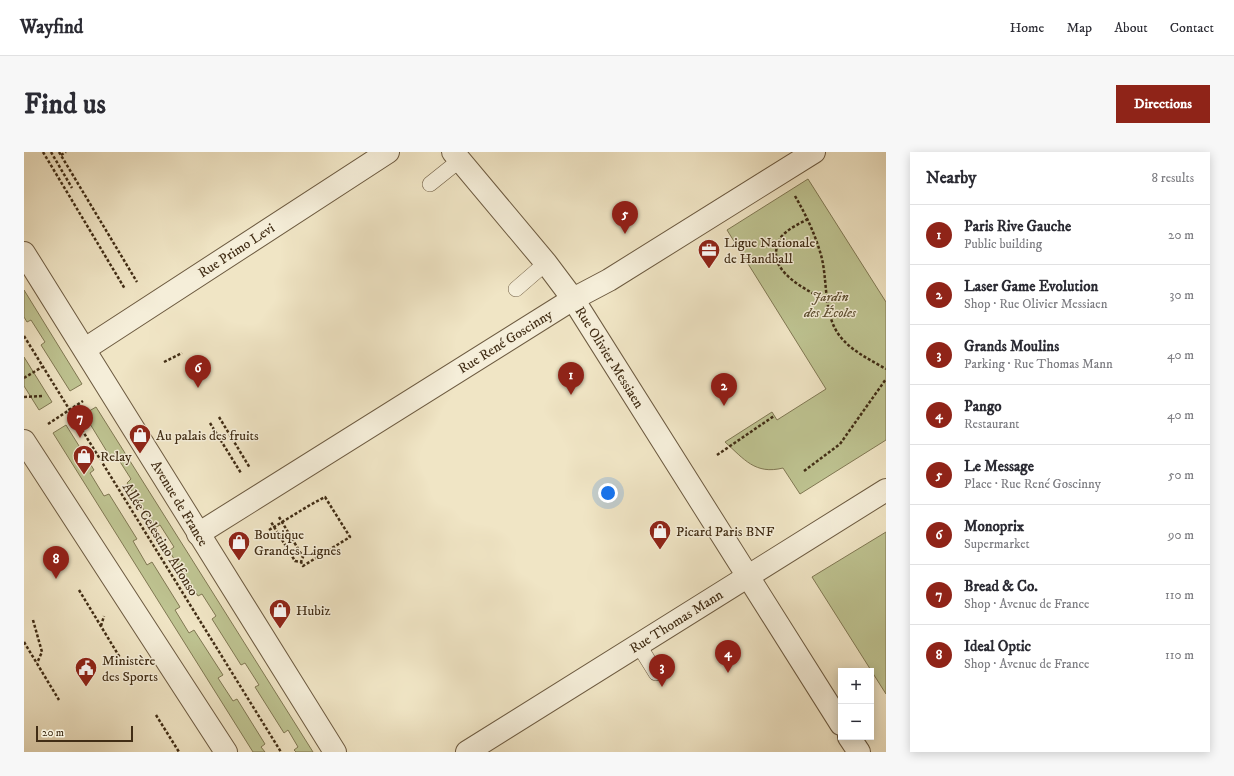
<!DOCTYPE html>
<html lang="en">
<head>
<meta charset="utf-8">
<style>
  body { margin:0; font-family:"IM FELL DW Pica",serif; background:#f7f7f7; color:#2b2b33 }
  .controls { position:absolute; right:12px; bottom:12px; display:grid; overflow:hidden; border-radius:0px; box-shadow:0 2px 10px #0003 }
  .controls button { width:36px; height:36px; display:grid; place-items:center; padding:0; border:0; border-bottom:1px solid #e1e1e2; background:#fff; color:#2b2b33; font:20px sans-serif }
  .scale { position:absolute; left:12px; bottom:10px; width:97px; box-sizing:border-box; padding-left:4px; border:2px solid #412d15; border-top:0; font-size:11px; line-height:14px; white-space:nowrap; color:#412d15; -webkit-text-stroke:3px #f5eed9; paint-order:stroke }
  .you { position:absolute; left:584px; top:341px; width:14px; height:14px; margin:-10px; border:3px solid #fff; border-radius:50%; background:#1a73e8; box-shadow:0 0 0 6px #1a73e833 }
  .badge { display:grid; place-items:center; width:26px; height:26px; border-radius:50%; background:#8f2418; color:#fff; font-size:13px; font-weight:700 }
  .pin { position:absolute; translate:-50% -33px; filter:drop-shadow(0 1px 2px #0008) }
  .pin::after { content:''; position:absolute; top:21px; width:14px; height:12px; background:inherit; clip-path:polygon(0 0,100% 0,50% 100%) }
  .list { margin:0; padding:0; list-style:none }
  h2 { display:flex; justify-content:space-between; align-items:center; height:52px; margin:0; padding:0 16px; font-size:17px }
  h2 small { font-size:13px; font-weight:400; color:#7c7c81 }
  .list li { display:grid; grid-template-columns:26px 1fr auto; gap:12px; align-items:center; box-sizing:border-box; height:60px; padding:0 16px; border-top:1px solid #e1e1e2 }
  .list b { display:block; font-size:15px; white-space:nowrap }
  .list p { margin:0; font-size:13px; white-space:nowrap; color:#7c7c81 }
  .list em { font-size:13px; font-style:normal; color:#7c7c81 }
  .map { position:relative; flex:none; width:862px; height:600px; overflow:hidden; border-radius:0px }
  header { display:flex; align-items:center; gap:24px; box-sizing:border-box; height:56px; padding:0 20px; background:#fff; border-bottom:1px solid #e1e1e2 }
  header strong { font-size:19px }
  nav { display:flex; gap:22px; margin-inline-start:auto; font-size:14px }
  .intro { display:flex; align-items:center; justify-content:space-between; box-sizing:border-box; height:96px; padding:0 24px }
  h1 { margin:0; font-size:28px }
  .button { padding:10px 18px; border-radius:0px; background:#8f2418; color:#fff; font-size:14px; font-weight:700 }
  main { display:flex; gap:24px; padding:0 24px }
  aside { flex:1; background:#fff; border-radius:0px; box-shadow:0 2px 10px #0003 }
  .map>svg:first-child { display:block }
  .green { fill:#bec391; stroke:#807853 }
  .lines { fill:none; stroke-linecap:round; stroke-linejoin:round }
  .service-casing { stroke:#6d5b41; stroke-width:16 }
  .minor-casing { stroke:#6d5b41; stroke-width:24 }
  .tertiary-casing { stroke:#6d5b41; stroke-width:24 }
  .path { stroke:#412d15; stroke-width:2.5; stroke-dasharray:3 2; stroke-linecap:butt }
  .service { stroke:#f5eed9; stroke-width:15 }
  .minor { stroke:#f5eed9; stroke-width:22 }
  .tertiary { stroke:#f5eed9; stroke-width:22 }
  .labels { text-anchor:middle; stroke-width:3; stroke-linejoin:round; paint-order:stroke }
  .poi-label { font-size:14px; fill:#412d15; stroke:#f5eed9; text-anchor:start }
  .street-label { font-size:14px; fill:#412d15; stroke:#f5eed9 }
  .park-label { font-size:14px; font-style:italic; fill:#605234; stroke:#f5eed9 }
</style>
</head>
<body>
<header>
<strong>Wayfind</strong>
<nav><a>Home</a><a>Map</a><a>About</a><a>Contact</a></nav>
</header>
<div class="intro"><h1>Find us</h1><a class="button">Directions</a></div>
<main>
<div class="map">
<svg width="862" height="600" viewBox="0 0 862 600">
  <rect width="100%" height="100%" fill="#f0e5c5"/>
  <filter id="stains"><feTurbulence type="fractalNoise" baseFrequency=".005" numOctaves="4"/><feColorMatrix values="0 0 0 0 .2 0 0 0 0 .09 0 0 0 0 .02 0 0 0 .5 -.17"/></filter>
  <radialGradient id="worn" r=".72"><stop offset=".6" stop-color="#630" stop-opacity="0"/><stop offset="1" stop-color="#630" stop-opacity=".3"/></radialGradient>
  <g class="green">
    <path d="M 784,27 L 862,150 L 862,288 L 776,342 L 759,316 C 731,323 720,307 701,290 L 748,260 L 753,268 L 802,237 L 703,78 Z"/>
    <polygon points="0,138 58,232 46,239 17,193 21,190 7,168 3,170 0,165"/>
    <polygon points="0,205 28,250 15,258 0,234"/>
    <polygon points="72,255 289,600 272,600 270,598 274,595 264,578 260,581 231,535 235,533 221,511 217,513 188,467 192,464 178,442 174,444 145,399 150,395 136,373 131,376 103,331 107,327 93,305 88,308 60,262"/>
    <polygon points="42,273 70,318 66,321 80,344 85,342 113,387 109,389 123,413 128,410 156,455 151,458 165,481 170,478 199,523 194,526 209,549 213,547 241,592 237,595 241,600 229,600 29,281"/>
    <polygon points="862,380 862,542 788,425"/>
  </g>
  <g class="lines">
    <g class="service-casing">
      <g id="service">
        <polyline points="406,32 436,8"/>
        <polyline points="492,137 522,111"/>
        <polyline points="614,492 632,521"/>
      </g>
    </g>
    <g class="minor-casing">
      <g id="minor">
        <polyline points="429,0 522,111 549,147 817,572"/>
        <polyline points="61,197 364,0"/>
        <polyline points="174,382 549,147 585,128 790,0"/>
        <polyline points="825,585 835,600"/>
        <polyline points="443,600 862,338"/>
      </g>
    </g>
    <g class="tertiary-casing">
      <g id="tertiary">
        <polyline points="0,101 311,600"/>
        <polyline points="0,289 202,600"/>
      </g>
    </g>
    <g class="path">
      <polyline points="19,0 101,137"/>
      <polyline points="27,0 48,36"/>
      <polyline points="35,0 113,130"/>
      <polyline points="37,3 42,0"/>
      <path d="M 771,44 C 782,63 791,82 797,103 C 804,128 799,161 815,183 C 827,199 845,207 862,217"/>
      <path d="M 784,67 C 775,72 765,76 758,84 C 755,87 755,91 753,95 C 745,121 786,140 804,149"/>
      <polyline points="0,184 257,600"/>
      <polyline points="140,210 158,201"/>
      <polyline points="0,226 18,215"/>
      <polyline points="0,245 20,244"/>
      <polyline points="195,265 226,316"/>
      <polyline points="186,271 217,321"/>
      <polyline points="24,272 59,249"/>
      <polyline points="693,303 750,264"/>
      <polyline points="780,319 816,292 862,227"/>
      <polyline points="255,365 279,405 277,410"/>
      <polyline points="245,378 286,353 301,345 326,385 279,414 277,410 271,409 247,370"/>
      <polyline points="55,438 98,509"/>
      <polyline points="9,468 18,500 13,511"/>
      <polyline points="77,474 80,464"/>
      <polyline points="0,490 35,548"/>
      <polyline points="132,563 155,600"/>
    </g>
    <use href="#service" class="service"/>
    <use href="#minor" class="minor"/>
    <use href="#tertiary" class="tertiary"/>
  </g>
  <defs>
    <g id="office-pin" transform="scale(1.15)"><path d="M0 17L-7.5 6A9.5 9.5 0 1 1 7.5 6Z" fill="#8f2418" stroke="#f5eed9"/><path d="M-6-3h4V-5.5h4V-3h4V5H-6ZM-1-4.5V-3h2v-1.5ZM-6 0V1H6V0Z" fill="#fff"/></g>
    <g id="shop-pin" transform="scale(1.15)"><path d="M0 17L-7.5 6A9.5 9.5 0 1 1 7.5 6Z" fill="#8f2418" stroke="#f5eed9"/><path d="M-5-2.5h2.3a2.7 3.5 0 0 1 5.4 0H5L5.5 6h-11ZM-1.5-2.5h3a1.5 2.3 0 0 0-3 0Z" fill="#fff"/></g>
    <g id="civic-pin" transform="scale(1.15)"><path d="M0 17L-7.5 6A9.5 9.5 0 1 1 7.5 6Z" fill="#8f2418" stroke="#f5eed9"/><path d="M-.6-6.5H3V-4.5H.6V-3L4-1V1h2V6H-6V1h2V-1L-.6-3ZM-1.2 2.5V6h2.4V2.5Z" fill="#fff"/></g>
  </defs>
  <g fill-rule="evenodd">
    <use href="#office-pin" x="685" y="98"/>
    <use href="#shop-pin" x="116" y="283"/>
    <use href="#shop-pin" x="60" y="304"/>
    <use href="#shop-pin" x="636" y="379"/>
    <use href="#shop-pin" x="215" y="390"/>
    <use href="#shop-pin" x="256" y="458"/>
    <use href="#civic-pin" x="62" y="516"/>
  </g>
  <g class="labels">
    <g class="poi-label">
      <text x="700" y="95">Ligue Nationale<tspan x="700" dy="16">de Handball</tspan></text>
      <text x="132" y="288">Au palais des fruits</text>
      <text x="76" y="309">Relay</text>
      <text x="652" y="384">Picard Paris BNF</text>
      <text x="230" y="387">Boutique<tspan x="230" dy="16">Grandes Lignes</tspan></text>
      <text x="272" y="463">Hubiz</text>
      <text x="78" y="513">Ministère<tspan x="78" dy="16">des Sports</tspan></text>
    </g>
    <g class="street-label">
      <text transform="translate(212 98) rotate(-33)" y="5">Rue Primo Levi</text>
      <text transform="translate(481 189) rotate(-32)" y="5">Rue René Goscinny</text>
      <text transform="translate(586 205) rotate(58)" y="5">Rue Olivier Messiaen</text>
      <text transform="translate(156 351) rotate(59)" y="5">Avenue de France</text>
      <text transform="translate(137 387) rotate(58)" y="5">Allée Celestino Alfonso</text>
      <text transform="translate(652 469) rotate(-32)" y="5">Rue Thomas Mann</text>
    </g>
    <g class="park-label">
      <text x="806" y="149">Jardin<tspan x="806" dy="16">des Écoles</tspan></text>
    </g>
  </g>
  <rect width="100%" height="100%" filter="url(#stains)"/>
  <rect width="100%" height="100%" fill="url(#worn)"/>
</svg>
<div class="controls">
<button>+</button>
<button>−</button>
</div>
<div class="scale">20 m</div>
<div class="you"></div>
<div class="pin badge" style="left:547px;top:243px">1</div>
<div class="pin badge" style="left:700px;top:254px">2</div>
<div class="pin badge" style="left:638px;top:535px">3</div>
<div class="pin badge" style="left:704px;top:521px">4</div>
<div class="pin badge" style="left:601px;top:82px">5</div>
<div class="pin badge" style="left:174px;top:236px">6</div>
<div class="pin badge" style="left:56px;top:286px">7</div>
<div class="pin badge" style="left:32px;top:427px">8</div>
</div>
<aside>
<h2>Nearby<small>8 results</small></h2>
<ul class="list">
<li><span class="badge">1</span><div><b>Paris Rive Gauche</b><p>Public building</p></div><em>20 m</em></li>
<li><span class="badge">2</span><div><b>Laser Game Evolution</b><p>Shop · Rue Olivier Messiaen</p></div><em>30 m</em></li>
<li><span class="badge">3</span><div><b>Grands Moulins</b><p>Parking · Rue Thomas Mann</p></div><em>40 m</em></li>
<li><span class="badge">4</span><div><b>Pango</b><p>Restaurant</p></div><em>40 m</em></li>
<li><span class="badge">5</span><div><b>Le Message</b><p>Place · Rue René Goscinny</p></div><em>50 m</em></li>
<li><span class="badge">6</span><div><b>Monoprix</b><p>Supermarket</p></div><em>90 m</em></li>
<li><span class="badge">7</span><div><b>Bread &amp; Co.</b><p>Shop · Avenue de France</p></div><em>110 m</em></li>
<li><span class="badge">8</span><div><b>Ideal Optic</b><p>Shop · Avenue de France</p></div><em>110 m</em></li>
</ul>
</aside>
</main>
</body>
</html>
